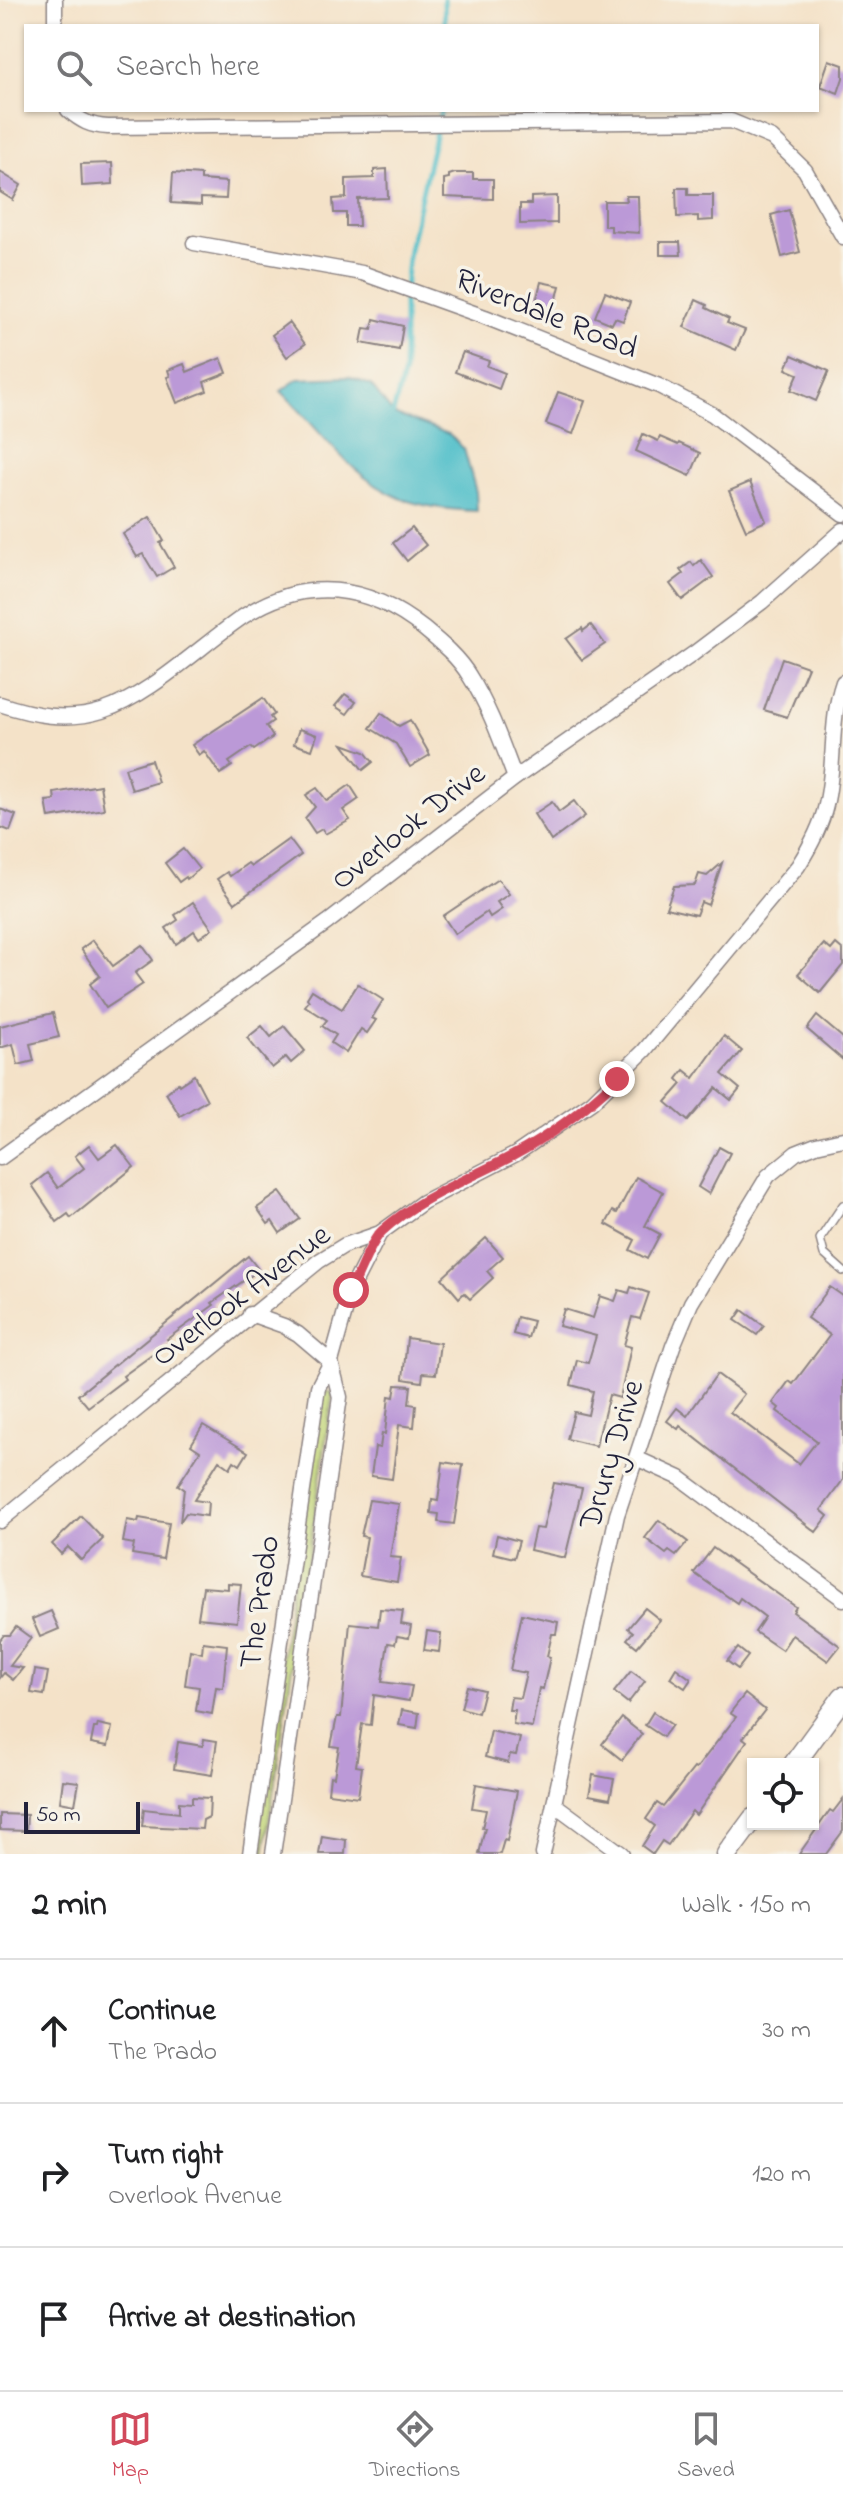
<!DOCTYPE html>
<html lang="en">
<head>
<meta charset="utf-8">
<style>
  body { margin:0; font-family:"Indie Flower",sans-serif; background:#f2f2f2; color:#202124 }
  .controls { position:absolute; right:24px; bottom:24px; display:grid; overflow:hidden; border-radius:0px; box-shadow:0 2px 6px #0004 }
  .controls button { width:72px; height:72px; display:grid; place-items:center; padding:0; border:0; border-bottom:2px solid #e0e0e0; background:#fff; color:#202124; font:40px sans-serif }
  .scale { position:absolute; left:24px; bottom:20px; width:116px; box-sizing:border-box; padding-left:8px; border:4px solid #22223b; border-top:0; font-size:22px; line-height:28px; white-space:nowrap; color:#22223b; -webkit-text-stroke:6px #f7f3e8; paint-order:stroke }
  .stop { position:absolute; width:24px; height:24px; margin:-18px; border:6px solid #d1495b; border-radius:50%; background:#fff }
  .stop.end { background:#d1495b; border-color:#fff; box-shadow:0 2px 8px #0008 }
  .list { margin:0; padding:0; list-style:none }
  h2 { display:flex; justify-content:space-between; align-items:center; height:104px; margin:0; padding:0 32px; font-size:34px }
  h2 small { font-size:26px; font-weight:400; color:#757577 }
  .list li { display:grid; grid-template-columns:52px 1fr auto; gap:24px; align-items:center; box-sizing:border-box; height:144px; padding:0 32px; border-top:2px solid #e0e0e0 }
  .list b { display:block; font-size:30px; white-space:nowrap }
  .list p { margin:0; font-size:26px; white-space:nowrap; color:#757577 }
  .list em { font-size:26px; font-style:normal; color:#757577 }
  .icon { flex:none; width:44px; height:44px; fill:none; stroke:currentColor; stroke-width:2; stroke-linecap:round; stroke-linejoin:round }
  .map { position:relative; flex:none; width:843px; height:1854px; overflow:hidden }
  .search { position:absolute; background:#fff; box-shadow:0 2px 6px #0004; left:24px; right:24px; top:24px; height:88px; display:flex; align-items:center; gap:20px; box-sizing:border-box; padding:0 28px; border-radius:0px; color:#757577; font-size:30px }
  .sheet { height:536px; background:#fff }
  nav { display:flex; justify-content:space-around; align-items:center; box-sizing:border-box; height:112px; border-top:2px solid #e0e0e0; background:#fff; font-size:22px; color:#757577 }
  nav a { display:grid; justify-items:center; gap:4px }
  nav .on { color:#d1495b }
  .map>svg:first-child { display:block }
  .green { fill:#c2d679; stroke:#727c5a; stroke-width:2 }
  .water { fill:#53c0ca; stroke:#3a7182; stroke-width:2 }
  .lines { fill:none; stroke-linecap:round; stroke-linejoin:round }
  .stream { stroke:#53c0ca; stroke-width:5 }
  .building { fill:#bb99d7 }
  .lane-casing { stroke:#8b8282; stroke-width:10 }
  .street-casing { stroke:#8b8282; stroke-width:17 }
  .secondary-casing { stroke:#8b8282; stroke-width:23 }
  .lane { stroke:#fff; stroke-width:7 }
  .street { stroke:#fff; stroke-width:14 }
  .secondary { stroke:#fff; stroke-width:20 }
  .route { stroke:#d1495b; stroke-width:10 }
  .labels { text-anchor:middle; stroke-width:7; stroke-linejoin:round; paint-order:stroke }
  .street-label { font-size:32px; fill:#22223b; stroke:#f7f3e8 }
</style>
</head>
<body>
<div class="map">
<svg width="843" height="1854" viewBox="0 0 843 1854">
  <rect width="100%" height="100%" fill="#f7f3e8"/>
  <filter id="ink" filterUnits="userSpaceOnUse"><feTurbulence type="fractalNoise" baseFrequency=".0125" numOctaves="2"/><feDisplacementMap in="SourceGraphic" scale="16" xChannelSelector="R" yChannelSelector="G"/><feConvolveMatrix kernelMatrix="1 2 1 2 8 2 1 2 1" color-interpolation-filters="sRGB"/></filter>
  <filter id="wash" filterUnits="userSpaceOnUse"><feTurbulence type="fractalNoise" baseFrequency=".006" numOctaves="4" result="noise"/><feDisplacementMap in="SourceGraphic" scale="32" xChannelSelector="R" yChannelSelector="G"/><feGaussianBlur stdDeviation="1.8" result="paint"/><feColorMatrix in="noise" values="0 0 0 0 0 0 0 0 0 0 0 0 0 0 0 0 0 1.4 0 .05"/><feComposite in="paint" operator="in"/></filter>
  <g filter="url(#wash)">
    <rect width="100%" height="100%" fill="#f4e2c8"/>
    <polygon class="green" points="320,1390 333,1393 264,1854 254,1854"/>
    <path class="water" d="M 349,377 L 371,385 L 393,414 L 449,434 L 464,449 L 476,492 L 477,511 C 454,510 424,507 402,499 C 351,479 318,427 281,391 L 298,379 Z"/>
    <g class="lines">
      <g class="stream">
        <polyline points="444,0 445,26"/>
        <polyline points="393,413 404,372 404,300 409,249 441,110"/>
      </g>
    </g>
    <g id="blocks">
      <g class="building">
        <polygon points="829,60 843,65 843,78 838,93 820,86"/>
        <polygon points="112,163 113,184 82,186 81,164"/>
        <polygon points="387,169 388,198 358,199 359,226 346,226 346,213 334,213 333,199 346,198 346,179 374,178 374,170"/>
        <polygon points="0,172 21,185 13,200 0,192"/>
        <polygon points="173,173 201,175 201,180 227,182 226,199 201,198 201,205 171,203"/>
        <polygon points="455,173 473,173 473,179 493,179 493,199 444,197 444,179 449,178 449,175"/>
        <polygon points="676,188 688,188 688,195 713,195 713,220 698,221 698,216 677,217"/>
        <polygon points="557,196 557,223 520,224 520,204 531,204 531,197"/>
        <polygon points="626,196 638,196 639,233 611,231 611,226 604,226 604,201 627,201"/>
        <polygon points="789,210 800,252 782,257 771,215"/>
        <polygon points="660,242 680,242 681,255 660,255"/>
        <polygon points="541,282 560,286 553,314 534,309"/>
        <polygon points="605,292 630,302 623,321 615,318 612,324 595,317"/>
        <polygon points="696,300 707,305 706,308 729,319 727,323 745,330 736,350 684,327"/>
        <polygon points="374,319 403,326 399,350 361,343 364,328 372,329"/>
        <polygon points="289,322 305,344 287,357 272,335"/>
        <polygon points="463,352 489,361 487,366 505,373 499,389 455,372"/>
        <polygon points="792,355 829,371 816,401 791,390 798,374 786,369"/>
        <polygon points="221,358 227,373 204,382 207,391 177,403 167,377 170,376 168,370 184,364 187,372"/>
        <polygon points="558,392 585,401 573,434 546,424"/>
        <polygon points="643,434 658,441 660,437 678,445 679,443 700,453 690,476 636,451"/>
        <polygon points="750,482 766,521 746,530 729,491"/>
        <polygon points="150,517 164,541 160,543 174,567 157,577 143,554 137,557 123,534"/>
        <polygon points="412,528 426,545 407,561 393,543"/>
        <polygon points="701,560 713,577 682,600 670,584 683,574 680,570 691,562 694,566"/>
        <polygon points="591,625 605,644 582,660 566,639 582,628 583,631"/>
        <polygon points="782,658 808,667 787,717 764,710"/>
        <polygon points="345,694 356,702 347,714 335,706"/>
        <polygon points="263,698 274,714 270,717 273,721 266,726 273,737 254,750 251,747 229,762 232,766 220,774 204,751 199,755 192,745"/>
        <polygon points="381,713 399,726 410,720 430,755 410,767 396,744 370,728"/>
        <polygon points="299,729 317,735 312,750 294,744"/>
        <polygon points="343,744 365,752 373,762 363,770"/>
        <polygon points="151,760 158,782 132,790 125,768"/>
        <polygon points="100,785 104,809 49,818 46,801 55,800 54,793"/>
        <polygon points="350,785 359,799 343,810 350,820 325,834 322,829 315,833 305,818 315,807 306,795 317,788 327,801"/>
        <polygon points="574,801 585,816 551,841 534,814 552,802 559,812"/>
        <polygon points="0,809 16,815 10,831 0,827"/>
        <polygon points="289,839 301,855 235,903 217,879 227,872 230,876 248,863 251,866"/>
        <polygon points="183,849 199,869 187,879 186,877 179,882 165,863"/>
        <polygon points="722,863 708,905 701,902 696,915 666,908 674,886 695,885 699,874 707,876"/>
        <polygon points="498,879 509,894 497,902 502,909 490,917 487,912 455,934 443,916"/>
        <polygon points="193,902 212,929 199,938 194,931 176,944 166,928 178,920 175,915"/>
        <polygon points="93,940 113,966 142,945 153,960 135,973 143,984 106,1008 90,984 100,976 81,949"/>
        <polygon points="824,944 831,950 836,944 843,950 843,965 820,993 798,974"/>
        <polygon points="358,984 383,1000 372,1018 376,1020 367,1033 361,1029 346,1053 331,1043 336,1035 322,1026 327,1020 305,1006 309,1001 307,998 312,990 342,1009"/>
        <polygon points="53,1013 59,1037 30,1044 34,1061 18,1065 13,1044 0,1048 0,1026"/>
        <polygon points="817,1016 843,1038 843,1060 807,1029"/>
        <polygon points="262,1026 271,1037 284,1026 305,1051 291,1063 286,1057 272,1068 247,1038"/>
        <polygon points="724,1036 742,1051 722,1074 740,1089 731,1100 716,1088 688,1121 666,1102 682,1084 677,1079 684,1070 694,1078"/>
        <polygon points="194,1075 207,1100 180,1116 166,1093 178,1083 179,1085"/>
        <polygon points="89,1145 99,1158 117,1145 134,1167 71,1218 68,1214 57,1222 32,1185 47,1173 58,1188 84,1168 75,1156"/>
        <polygon points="719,1147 730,1153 709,1194 698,1187"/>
        <polygon points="636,1177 663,1192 645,1226 660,1234 647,1259 630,1250 635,1240 606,1224 613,1211 617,1213"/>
        <polygon points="280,1192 300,1219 280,1233 272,1221 268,1224 257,1208"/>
        <polygon points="486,1238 503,1257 487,1271 493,1278 470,1299 464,1293 459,1298 442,1278"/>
        <polygon points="248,1256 259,1270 212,1303 214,1305 167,1339 170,1342 123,1376 125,1379 88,1407 78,1395"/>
        <polygon points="631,1287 649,1293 640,1319 632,1317 624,1345 631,1347 620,1398 609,1395 596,1446 567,1439 574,1412 588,1415 593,1391 571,1385 577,1360 588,1363 596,1336 559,1326 564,1309 593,1318 600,1296 615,1301 619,1290 629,1293"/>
        <polygon points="830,1287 843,1296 843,1480 821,1510 828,1516 816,1532 680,1426 678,1429 667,1421 677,1408 687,1416 717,1374 744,1394 730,1412 799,1464 817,1441 777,1411 779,1408 773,1403 789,1381 793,1384 830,1335 807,1318"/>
        <polygon points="742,1310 764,1326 757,1335 735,1320"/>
        <polygon points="517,1317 533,1321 528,1338 513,1334"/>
        <polygon points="407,1338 440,1343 436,1374 423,1373 422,1382 403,1379"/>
        <polygon points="396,1385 411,1386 409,1404 416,1405 414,1427 399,1425 392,1479 371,1476 375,1447 380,1448 382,1433 385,1434 389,1396 394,1397"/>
        <polygon points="203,1425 248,1452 240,1465 234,1461 230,1468 219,1460 194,1500 208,1502 207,1516 186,1513 180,1522 184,1489 178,1485 200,1451 191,1445"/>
        <polygon points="443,1462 463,1465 454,1524 438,1522 439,1514 431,1513 432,1500 438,1501"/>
        <polygon points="554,1483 582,1488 565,1558 530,1550 535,1528 543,1529"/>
        <polygon points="369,1500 399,1504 390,1557 401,1558 397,1582 360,1576 367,1537 361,1536"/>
        <polygon points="81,1516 103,1539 81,1560 68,1547 61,1554 52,1544"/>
        <polygon points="139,1518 169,1523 163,1559 132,1554 134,1544 123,1542 127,1520 138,1522"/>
        <polygon points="659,1520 688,1542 676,1556 669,1551 666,1554 645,1538"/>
        <polygon points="497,1535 519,1541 514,1558 493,1553"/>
        <polygon points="713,1548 796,1607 793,1612 840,1646 828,1661 792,1635 782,1650 755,1632 765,1617 740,1598 737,1603 694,1573"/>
        <polygon points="228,1583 241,1584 237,1622 198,1618 203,1587 228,1589"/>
        <polygon points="645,1608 660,1620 637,1647 627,1639 633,1632 628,1628"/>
        <polygon points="380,1609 403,1611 401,1624 411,1626 409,1638 397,1636 395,1644 388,1643 382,1682 412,1686 409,1701 374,1695 371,1725 362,1724 356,1766 362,1767 358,1797 328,1793 330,1776 334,1777 339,1747 331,1746 337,1717 341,1717 350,1623 378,1626"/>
        <polygon points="51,1611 59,1629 40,1637 32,1619"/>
        <polygon points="522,1614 558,1622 556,1634 552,1634 547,1656 550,1657 543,1689 539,1688 532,1727 513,1724 515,1710 509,1710 511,1697 520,1698 526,1673 510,1670"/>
        <polygon points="16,1627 31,1638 10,1666 23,1668 13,1680 4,1673 0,1678 0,1640 4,1635 10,1635"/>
        <polygon points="427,1631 441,1633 439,1652 424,1650"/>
        <polygon points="203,1642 227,1645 223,1688 216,1687 212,1714 196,1711 199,1687 185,1685 190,1650 202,1653"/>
        <polygon points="738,1648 748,1656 738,1669 727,1661"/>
        <polygon points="676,1668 691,1679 685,1688 670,1678"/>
        <polygon points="35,1670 48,1672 44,1695 31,1693"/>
        <polygon points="631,1671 645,1681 628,1703 614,1692"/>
        <polygon points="467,1686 484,1690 478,1713 461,1708"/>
        <polygon points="745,1694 765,1710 743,1738 747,1741 696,1815 692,1811 668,1845 662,1841 653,1854 642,1846 655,1826 646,1819 657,1803 663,1807 694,1768 696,1769 736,1717 730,1713"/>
        <polygon points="402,1710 419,1713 417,1728 399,1725"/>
        <polygon points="653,1712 672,1725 663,1737 645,1725"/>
        <polygon points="622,1718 642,1734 622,1760 602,1744"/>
        <polygon points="98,1724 112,1727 108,1746 91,1743 94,1728 97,1728"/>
        <polygon points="491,1731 520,1738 516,1755 510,1754 508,1763 485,1757"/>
        <polygon points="204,1739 217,1741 212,1775 174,1769 178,1742 203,1746"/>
        <polygon points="593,1775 614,1779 610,1799 589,1795"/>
        <polygon points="63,1780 79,1782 75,1805 60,1802"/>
        <polygon points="476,1784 517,1791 507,1841 504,1840 500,1854 479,1854 485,1828 482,1828 486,1810 472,1808"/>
        <polygon points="192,1797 210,1798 209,1817 203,1820 202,1829 142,1826 144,1809 179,1813 179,1802 192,1803"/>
        <polygon points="843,1799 843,1831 826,1854 799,1854 830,1810 833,1812"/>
        <polygon points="0,1814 27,1815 26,1831 0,1830"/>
        <polygon points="322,1836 346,1840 345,1854 319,1854"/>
      </g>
    </g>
  </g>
  <g filter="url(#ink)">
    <use href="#blocks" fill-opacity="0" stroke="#8b8282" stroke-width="2"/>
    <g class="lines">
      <g class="lane-casing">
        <polyline id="lane" points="843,1205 820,1239 824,1254 843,1271"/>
      </g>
      <g class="street-casing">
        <g id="street">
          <polyline points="55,26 55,0"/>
          <path d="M 68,110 C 81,121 90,126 108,127 L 731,121 L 772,138 L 805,170 L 843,237"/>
          <polyline points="194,243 362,273 485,317 659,386 712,414 843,514"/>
          <path d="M 0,704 C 33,715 67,722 102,711 C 150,696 201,645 244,616 C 305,576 368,584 424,629 C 441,643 459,658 470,677 C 490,708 502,744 515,778"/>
          <polyline points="0,1158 328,922 515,778 693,654 762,602 843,530"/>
          <polyline points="250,1314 284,1326 298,1334 331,1362 340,1397 273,1854"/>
          <polyline points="636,1458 680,1478 843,1599"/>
          <path d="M 0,1521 L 319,1261 L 345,1245 L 380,1233 L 423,1202 L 516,1154 L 592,1102 L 644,1051 L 798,866 C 810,847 821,827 826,805 C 836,764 829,722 843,682"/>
          <polyline points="554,1804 622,1854"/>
          <polyline points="250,1854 318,1387 331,1362 351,1290 380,1233"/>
          <polyline points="543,1854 617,1515 673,1346 691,1303 768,1176 796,1153 816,1145 843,1139"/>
        </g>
      </g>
      <g class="secondary-casing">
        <g id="secondary">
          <polyline points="794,1764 843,1697"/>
          <polyline points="727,1854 753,1819"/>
        </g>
      </g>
      <use href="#lane" class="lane"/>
      <use href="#street" class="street"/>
      <use href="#secondary" class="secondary"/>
    </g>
  </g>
  <g class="lines" filter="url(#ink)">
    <path class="route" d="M 351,1290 C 359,1275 370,1242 382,1231 C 419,1197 470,1179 514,1155 C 552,1135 586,1108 617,1079"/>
  </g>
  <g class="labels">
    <g class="street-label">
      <text transform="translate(547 312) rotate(22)" y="11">Riverdale Road</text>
      <text transform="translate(407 825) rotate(-38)" y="11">Overlook Drive</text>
      <text transform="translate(240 1294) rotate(-37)" y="11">Overlook Avenue</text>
      <text transform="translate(610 1454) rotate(-73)" y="11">Drury Drive</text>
      <text transform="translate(258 1602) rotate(-82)" y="11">The Prado</text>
    </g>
  </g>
</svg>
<div class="controls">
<button><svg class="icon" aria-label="locate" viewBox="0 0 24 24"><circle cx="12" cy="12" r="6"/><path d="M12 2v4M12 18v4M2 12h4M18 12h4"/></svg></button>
</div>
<div class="scale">50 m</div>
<div class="stop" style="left:351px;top:1290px"></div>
<div class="stop end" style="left:617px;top:1079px"></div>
<div class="search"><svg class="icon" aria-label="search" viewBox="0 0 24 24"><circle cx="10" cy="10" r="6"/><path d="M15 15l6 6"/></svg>Search here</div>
</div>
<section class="sheet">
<h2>2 min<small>Walk · 150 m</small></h2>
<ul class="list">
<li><svg class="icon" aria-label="ahead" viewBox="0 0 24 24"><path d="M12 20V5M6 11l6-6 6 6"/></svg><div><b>Continue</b><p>The Prado</p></div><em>30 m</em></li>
<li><svg class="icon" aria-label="right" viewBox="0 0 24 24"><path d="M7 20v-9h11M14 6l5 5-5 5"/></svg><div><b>Turn right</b><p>Overlook Avenue</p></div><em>120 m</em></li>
<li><svg class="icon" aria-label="arrive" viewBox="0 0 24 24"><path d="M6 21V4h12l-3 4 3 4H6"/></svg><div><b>Arrive at destination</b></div></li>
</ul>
</section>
<nav>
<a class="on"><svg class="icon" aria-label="map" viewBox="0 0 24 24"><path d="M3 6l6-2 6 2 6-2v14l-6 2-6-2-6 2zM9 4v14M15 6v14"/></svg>Map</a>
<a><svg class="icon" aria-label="directions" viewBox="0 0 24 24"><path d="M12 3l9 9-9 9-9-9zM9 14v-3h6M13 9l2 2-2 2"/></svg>Directions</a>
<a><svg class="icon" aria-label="saved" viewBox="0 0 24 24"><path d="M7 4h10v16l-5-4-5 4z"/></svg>Saved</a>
</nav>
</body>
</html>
